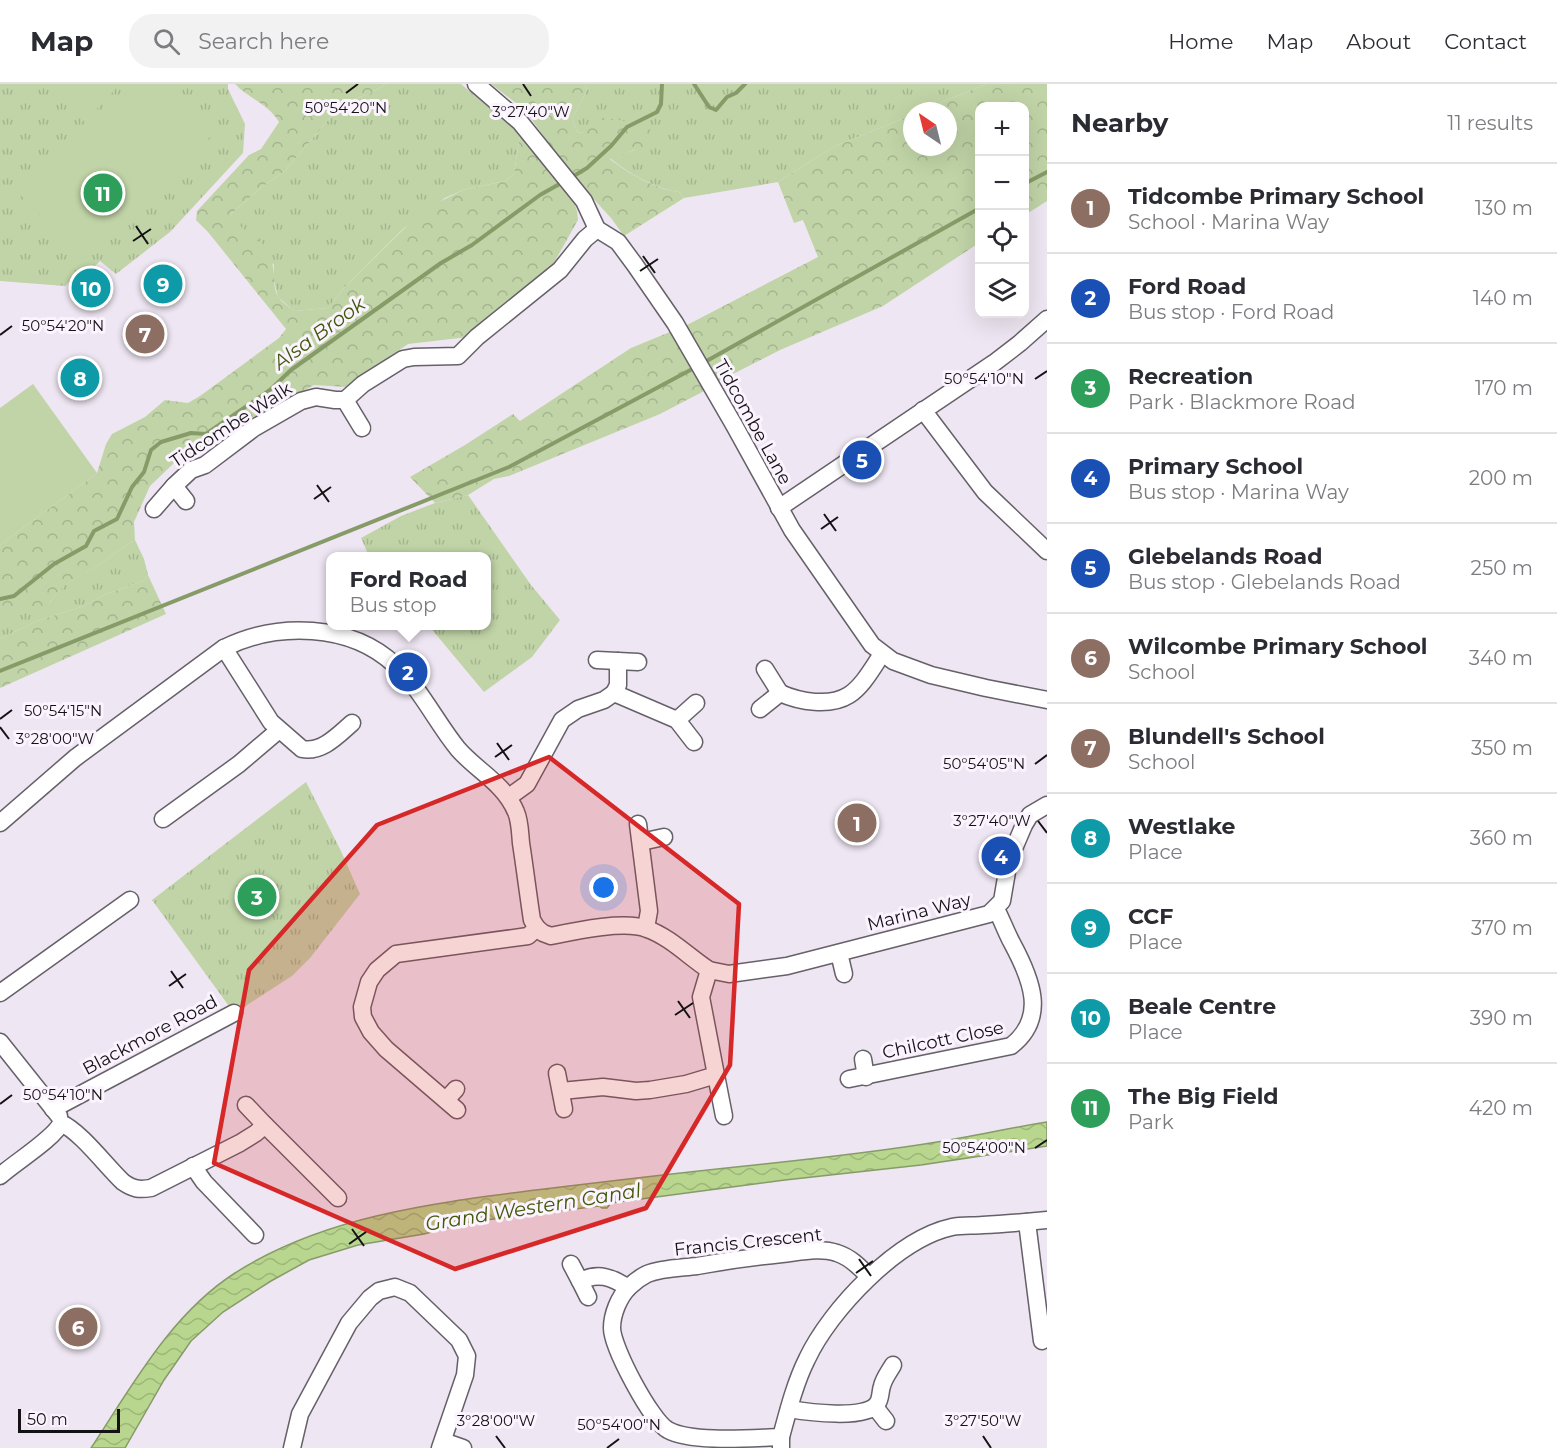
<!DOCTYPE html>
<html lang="en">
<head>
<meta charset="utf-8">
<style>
  body { margin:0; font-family:Montserrat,sans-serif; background:#f2f2f3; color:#2b2b33 }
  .controls { position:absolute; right:18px; top:18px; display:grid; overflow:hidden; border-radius:12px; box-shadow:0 6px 24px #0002 }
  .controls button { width:54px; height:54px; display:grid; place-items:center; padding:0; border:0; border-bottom:2px solid #e1e1e2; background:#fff; color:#2b2b33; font:30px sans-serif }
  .compass { position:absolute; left:903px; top:18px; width:54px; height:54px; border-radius:50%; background:#fff; box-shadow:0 6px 24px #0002; rotate:325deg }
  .scale { position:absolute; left:18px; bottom:15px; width:102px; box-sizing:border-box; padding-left:6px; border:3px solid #151216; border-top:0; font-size:16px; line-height:21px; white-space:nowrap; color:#151216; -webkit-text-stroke:4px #fbf4ff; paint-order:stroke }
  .you { position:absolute; left:604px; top:804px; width:21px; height:21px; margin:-15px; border:4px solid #fff; border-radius:50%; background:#1a73e8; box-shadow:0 0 0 9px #1a73e833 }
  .badge { display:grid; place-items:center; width:39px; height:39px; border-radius:50%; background:#7c3aed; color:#fff; font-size:20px; font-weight:700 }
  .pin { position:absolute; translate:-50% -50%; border:3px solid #fff; box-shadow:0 2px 6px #0006 }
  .popup { position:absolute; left:326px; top:468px; width:165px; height:78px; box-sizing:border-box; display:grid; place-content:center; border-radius:12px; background:#fff; filter:drop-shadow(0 2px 4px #0005); font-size:20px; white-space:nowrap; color:#7c7c81 }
  .popup b { font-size:22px; color:#2b2b33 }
  .popup::after { content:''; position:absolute; left:50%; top:100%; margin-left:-12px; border:12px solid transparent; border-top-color:#fff }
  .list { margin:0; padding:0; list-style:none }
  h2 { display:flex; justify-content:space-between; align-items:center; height:78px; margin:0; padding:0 24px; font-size:26px }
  h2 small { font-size:20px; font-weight:400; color:#7c7c81 }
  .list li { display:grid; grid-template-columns:39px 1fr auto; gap:18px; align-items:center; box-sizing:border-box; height:90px; padding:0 24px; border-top:2px solid #e1e1e2 }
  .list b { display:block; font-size:22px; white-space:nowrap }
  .list p { margin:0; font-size:20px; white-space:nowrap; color:#7c7c81 }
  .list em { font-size:20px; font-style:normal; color:#7c7c81 }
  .icon { flex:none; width:33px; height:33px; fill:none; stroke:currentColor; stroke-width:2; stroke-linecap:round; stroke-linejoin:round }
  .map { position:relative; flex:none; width:1047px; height:1364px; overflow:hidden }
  header { display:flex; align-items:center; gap:36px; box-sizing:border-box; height:84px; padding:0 30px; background:#fff; border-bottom:2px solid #e1e1e2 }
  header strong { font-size:28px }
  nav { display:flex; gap:33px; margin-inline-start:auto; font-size:21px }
  .search { width:420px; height:54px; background:#f2f2f3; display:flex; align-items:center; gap:15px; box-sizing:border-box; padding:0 21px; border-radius:24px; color:#7c7c81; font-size:22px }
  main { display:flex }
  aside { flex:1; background:#fff }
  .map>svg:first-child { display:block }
  .grass { fill:url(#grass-tufts) }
  .forest { fill:url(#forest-crowns) }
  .garden { fill:#c1d4a7 }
  .water { fill:url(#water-waves); stroke:#879b69; stroke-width:1.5 }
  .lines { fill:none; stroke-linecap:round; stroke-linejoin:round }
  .stream { stroke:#879b69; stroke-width:4 }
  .minor-casing { stroke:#666069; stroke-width:19 }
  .minor { stroke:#fff; stroke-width:16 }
  .marked { fill:#d62828; fill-opacity:0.2; stroke:#d62828; stroke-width:4.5; stroke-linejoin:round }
  .ticks { fill:none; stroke:#151216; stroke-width:2 }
  .labels { text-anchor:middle; stroke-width:6; stroke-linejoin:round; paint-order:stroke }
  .street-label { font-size:18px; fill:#151216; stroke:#fbf4ff }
  .water-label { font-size:20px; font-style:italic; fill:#405908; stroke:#fbf4ff }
  .ticks-label { font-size:15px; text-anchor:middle; fill:#151216; stroke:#fbf4ff; stroke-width:6; stroke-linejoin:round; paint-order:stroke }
</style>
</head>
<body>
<header>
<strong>Map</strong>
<div class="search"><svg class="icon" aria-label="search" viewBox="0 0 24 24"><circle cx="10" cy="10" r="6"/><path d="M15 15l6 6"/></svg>Search here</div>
<nav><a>Home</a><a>Map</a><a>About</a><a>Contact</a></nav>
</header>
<main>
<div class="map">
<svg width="1047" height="1364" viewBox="0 0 1047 1364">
  <defs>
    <pattern id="grass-tufts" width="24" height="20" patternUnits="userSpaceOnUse" patternTransform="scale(1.5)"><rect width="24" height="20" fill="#c1d4a7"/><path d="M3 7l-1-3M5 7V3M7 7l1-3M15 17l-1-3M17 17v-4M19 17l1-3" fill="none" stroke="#a5b58f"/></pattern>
    <pattern id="forest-crowns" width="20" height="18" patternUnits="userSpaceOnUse" patternTransform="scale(1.5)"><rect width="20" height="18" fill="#c1d4a7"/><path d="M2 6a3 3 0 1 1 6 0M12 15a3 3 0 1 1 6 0" fill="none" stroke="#a5b58f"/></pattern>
    <pattern id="water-waves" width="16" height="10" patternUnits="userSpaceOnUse" patternTransform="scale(1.5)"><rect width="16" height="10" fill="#b8d68d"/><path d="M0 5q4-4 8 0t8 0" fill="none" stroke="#9db779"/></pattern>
  </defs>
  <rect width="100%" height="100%" fill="#eee6f2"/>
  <g class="grass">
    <polygon points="0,0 228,0 228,5 245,40 243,69 170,148 116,190 100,177 93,184 80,187 65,202 0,197"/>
    <polygon points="386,0 461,0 520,50 514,90 505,97 463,106 445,114 404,144 343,205 328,224 294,227 278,213 273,193 274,181 234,138 231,130 261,104 286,86 327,37 349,17 371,9"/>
    <path d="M 585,0 L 986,0 L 921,27 L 912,27 L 912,31 L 833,63 L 778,98 L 684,114 L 679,108 C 658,106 626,88 610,74 L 635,66 L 618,37 L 608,34 L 583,49 L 577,48 L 572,35 L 587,6 Z"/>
    <polygon points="468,411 531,501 560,536 532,573 484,608 429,542 486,542 486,472 369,472 361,454 401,432 435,419"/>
    <path d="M 135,456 L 144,475 L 148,491 L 143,497 L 104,511 L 84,522 L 37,537 L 0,555 L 0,521 L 49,520 C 66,494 76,496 100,480 C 112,471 123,463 135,456 Z"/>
    <polygon points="306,698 340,765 360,810 310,874 292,892 244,923 235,922 231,925 152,816"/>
  </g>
  <g class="forest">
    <path d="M 235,0 L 386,0 L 371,9 L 349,17 L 327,37 L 286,86 L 261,104 L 231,130 C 238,146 257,151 268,166 C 277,180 270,203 280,215 C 283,219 290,223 294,227 L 328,224 L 343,205 L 423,126 L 463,106 L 505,97 L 514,90 L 520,50 L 573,115 L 577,127 L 578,136 L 551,184 L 468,253 L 408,260 L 346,303 L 314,301 L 173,380 L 150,402 L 134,438 L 135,456 C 123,463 112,471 100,480 C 77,496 66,494 49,520 L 29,525 L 0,521 L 0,461 L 97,389 L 106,360 L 112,350 L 145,333 L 165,316 L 188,319 L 200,312 L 279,254 L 286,245 L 208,148 L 196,136 L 197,127 L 249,71 L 261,65 L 279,38 C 269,20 249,15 235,0 Z"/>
    <path d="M 491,0 L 585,0 L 587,6 L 572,35 L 577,48 L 583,49 L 595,34 L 608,34 L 647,41 L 653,50 L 645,62 L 610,75 C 627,89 658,106 679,108 L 684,114 L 624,152 L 611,134 L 568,87 L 525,26 Z"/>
    <polygon points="986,0 1047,0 1047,117 1025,131 1024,22 980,22 979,159 883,222 780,266 719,297 708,305 660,330 509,392 494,395 468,411 435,419 410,393 465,361 513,330 520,337 631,264 687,241 818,173 803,136 794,139 778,98 833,63 912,31 912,63 948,63 948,27 921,27"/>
    <polygon points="148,491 166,530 0,604 0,555 37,537 84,522 104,511 143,497"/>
  </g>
  <g class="garden">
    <polygon points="43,0 120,0 85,38"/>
    <polygon points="130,0 161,0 212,51 87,175 20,111"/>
    <polygon points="33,300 97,389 0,461 0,324"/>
    <polygon points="267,796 279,814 241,842 228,824"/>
  </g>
  <path class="water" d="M 1047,1038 L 1047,1062 L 921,1081 L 785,1096 L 611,1119 L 607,1124 L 602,1124 L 599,1122 L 470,1138 L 424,1150 L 358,1161 L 309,1176 L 271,1197 L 223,1228 L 191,1257 L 164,1296 L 125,1364 L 91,1364 C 132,1302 171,1230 235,1189 C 324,1132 434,1119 536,1106 C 602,1098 669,1090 736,1083 C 803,1076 871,1069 937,1058 C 974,1052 1010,1044 1047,1038 Z"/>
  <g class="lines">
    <g class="stream">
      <polyline points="694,0 709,23 716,26 727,13 736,9 745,0"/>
      <polyline points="572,93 587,84 611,62 627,43 657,28 661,20 662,0"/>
      <polyline points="1024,100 1047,88"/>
      <polyline points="703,279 980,124"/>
      <polyline points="0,515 14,512 54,480 86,462 94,447 117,435 132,403 144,388 151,366 161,358 191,349 206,350 270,306 291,286 441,179 472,161 540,111 563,98"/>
      <polyline points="0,587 509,383 696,283"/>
    </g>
    <g class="minor-casing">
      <g id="minor">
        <polyline points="476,0 520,38 584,117 597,145 618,158 635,181 675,239 734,341 792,446 872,561 893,577 931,591 986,604 1047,616"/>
        <polyline points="345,316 362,344"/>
        <polyline points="923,326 985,408 1047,467"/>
        <polyline points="186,417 174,402 191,386 205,381 254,344 301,317 316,313 335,316 345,316 363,300 403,275 414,273 458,272 477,253 560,186 585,155 597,145"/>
        <polyline points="779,424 994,279 1020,259 1047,235"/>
        <polyline points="154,425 174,402"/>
        <path d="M 224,564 L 271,638 L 302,665 C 322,669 338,651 352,639"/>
        <polyline points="597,576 638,578"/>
        <polyline points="765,585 780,609"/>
        <polyline points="614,609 618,601 618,577"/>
        <path d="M 760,625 L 780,609 C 800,618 830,623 849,611 C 863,602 873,583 882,570"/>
        <polyline points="677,636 696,619"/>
        <polyline points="509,713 527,700 562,636 578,625 604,616 614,609 677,636 694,658"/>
        <polyline points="163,735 239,680 279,646"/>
        <path d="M 0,739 L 75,674 L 224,564 C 277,538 350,539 395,581 C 421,605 436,638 458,665 C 477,687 504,699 516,728 C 520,737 520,749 521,759 C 525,785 528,810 532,836 L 537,844"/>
        <polyline points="638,740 649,827 646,844"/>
        <polyline points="641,758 664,753"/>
        <polyline points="839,869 844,890"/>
        <polyline points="709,886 729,890 787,882 989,830 1002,817 1009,776 1024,741 1030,731 1047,721"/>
        <polyline points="0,909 130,816"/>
        <polyline points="0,958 59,1032"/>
        <polyline points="863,975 866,993"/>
        <polyline points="557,989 564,1025"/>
        <polyline points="716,991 724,1032"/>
        <path d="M 849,995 L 1011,962 C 1047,934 1032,896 1012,859 C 1006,848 1002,836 996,825"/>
        <polyline points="446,1016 456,1005"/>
        <polyline points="246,1021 265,1041"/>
        <polyline points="53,1025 234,929"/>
        <path d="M 457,1026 L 386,965 L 371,948 L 363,933 L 362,923 L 369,898 L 377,886 L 396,870 L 528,852 L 537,844 L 543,849 L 551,852 C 575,847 625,836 647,845 C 670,853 689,873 709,886 L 701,913 L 716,991 L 686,1000 L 650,1006 L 636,1007 L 603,1003 L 561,1007"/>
        <path d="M 61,1039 C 81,1048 106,1082 123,1098 C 133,1105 139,1106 151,1104 L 240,1059 L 256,1049 L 265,1041 L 338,1114"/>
        <polyline points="193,1082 204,1098 255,1151"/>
        <path d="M 0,1092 C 14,1079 55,1054 61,1039"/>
        <polyline points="1027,1138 1042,1257"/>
        <path d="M 571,1180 L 580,1197 C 598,1188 612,1193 628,1204"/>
        <polyline points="580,1197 588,1213"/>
        <polyline points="875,1323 886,1337"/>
        <path d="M 789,1325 C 807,1328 866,1336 877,1320 C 881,1315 880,1308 882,1302 C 884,1294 889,1288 893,1281"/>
        <path d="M 781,1353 C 753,1354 691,1359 668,1346 C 651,1337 612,1263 612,1244 C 612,1230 619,1213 629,1203 C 634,1198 641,1193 647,1190 C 662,1184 681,1184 697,1182 C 725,1177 754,1173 782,1170 C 800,1168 820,1163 837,1169 C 850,1173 860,1183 869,1193"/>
        <polyline points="443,1357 463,1364"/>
        <path d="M 781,1363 L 781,1353 C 788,1327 795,1299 807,1275 C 830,1226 897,1155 952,1143 C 962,1141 973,1142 983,1141 C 1005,1140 1026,1138 1047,1136"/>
        <polyline points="292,1364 300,1330 349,1239 370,1214 379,1207 395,1203 410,1209 459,1256 467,1272 465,1291 440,1364"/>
      </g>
    </g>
    <use href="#minor" class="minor"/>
  </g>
  <path class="marked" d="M 549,673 L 739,820 L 730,981 L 646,1124 L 455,1185 L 214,1079 L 249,886 L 377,741 Z"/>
  <path class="ticks" d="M 523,0 L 531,12M 346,9 L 358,0M 136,142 L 148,160M 133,157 L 151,145M 643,172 L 655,189M 640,187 L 658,175M 0,251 L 12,242M 1035,295 L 1047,287M 317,401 L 329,418M 314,415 L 331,403M 824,430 L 836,447M 821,445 L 838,433M 0,635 L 12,626M 0,643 L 9,655M 497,659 L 509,676M 495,673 L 512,661M 1035,680 L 1047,671M 1038,737 L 1047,749M 171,887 L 183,904M 169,902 L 186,890M 678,917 L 690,934M 675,931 L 693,919M 0,1020 L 12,1011M 1035,1064 L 1047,1056M 352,1145 L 364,1162M 349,1160 L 366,1148M 859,1175 L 871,1192M 856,1189 L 873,1177M 496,1352 L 505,1364M 983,1352 L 991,1364M 607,1364 L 619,1355"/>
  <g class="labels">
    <g class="street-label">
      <text transform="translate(753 338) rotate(61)" y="6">Tidcombe Lane</text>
      <text transform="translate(231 341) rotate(-33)" y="6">Tidcombe Walk</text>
      <text transform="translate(919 828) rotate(-14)" y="6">Marina Way</text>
      <text transform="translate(150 951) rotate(-28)" y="6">Blackmore Road</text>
      <text transform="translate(943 956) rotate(-12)" y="6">Chilcott Close</text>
      <text transform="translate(748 1158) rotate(-6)" y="6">Francis Crescent</text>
    </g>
    <g class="water-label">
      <text transform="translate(319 249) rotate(-36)" y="7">Alsa Brook</text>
      <text transform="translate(533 1123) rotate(-9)" y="7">Grand Western Canal</text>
    </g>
  </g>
  <g class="ticks-label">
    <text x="346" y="29">50°54'20"N</text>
    <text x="531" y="33">3°27'40"W</text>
    <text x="63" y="247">50°54'20"N</text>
    <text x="984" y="300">50°54'10"N</text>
    <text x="63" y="632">50°54'15"N</text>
    <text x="55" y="660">3°28'00"W</text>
    <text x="984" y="685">50°54'05"N</text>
    <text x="992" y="742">3°27'40"W</text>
    <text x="63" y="1016">50°54'10"N</text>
    <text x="984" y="1069">50°54'00"N</text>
    <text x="496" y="1342">3°28'00"W</text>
    <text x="983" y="1342">3°27'50"W</text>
    <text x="619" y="1346">50°54'00"N</text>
  </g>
</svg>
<div class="controls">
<button>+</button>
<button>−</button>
<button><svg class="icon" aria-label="locate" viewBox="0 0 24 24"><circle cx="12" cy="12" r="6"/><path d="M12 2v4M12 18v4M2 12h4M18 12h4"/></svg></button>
<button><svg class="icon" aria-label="layers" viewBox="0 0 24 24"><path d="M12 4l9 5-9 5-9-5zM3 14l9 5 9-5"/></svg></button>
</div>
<svg class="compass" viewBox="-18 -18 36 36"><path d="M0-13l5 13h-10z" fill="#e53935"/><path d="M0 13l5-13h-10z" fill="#7c7c81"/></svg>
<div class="scale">50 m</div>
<div class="you"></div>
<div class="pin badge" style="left:857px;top:739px;background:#8d6e63">1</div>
<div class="pin badge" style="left:408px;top:588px;background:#1a4fb4">2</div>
<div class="popup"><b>Ford Road</b>Bus stop</div>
<div class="pin badge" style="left:257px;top:813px;background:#2e9e5b">3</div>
<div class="pin badge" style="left:1001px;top:772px;background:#1a4fb4">4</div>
<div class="pin badge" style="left:862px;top:376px;background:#1a4fb4">5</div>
<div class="pin badge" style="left:78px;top:1243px;background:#8d6e63">6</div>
<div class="pin badge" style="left:145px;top:250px;background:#8d6e63">7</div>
<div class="pin badge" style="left:80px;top:294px;background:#0f9aa8">8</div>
<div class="pin badge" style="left:163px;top:200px;background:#0f9aa8">9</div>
<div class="pin badge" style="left:91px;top:204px;background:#0f9aa8">10</div>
<div class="pin badge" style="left:103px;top:109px;background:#2e9e5b">11</div>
</div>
<aside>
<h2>Nearby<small>11 results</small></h2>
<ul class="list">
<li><span class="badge" style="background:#8d6e63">1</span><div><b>Tidcombe Primary School</b><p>School · Marina Way</p></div><em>130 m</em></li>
<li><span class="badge" style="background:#1a4fb4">2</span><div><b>Ford Road</b><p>Bus stop · Ford Road</p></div><em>140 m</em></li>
<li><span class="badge" style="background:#2e9e5b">3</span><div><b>Recreation</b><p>Park · Blackmore Road</p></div><em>170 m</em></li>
<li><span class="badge" style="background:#1a4fb4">4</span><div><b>Primary School</b><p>Bus stop · Marina Way</p></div><em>200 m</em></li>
<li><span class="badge" style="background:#1a4fb4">5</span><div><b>Glebelands Road</b><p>Bus stop · Glebelands Road</p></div><em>250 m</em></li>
<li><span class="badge" style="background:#8d6e63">6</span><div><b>Wilcombe Primary School</b><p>School</p></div><em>340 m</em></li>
<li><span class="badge" style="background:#8d6e63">7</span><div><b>Blundell's School</b><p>School</p></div><em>350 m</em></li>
<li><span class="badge" style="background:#0f9aa8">8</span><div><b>Westlake</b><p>Place</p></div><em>360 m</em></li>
<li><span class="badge" style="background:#0f9aa8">9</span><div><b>CCF</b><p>Place</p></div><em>370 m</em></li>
<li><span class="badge" style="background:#0f9aa8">10</span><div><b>Beale Centre</b><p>Place</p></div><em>390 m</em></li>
<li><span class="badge" style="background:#2e9e5b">11</span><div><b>The Big Field</b><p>Park</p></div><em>420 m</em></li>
</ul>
</aside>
</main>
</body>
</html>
